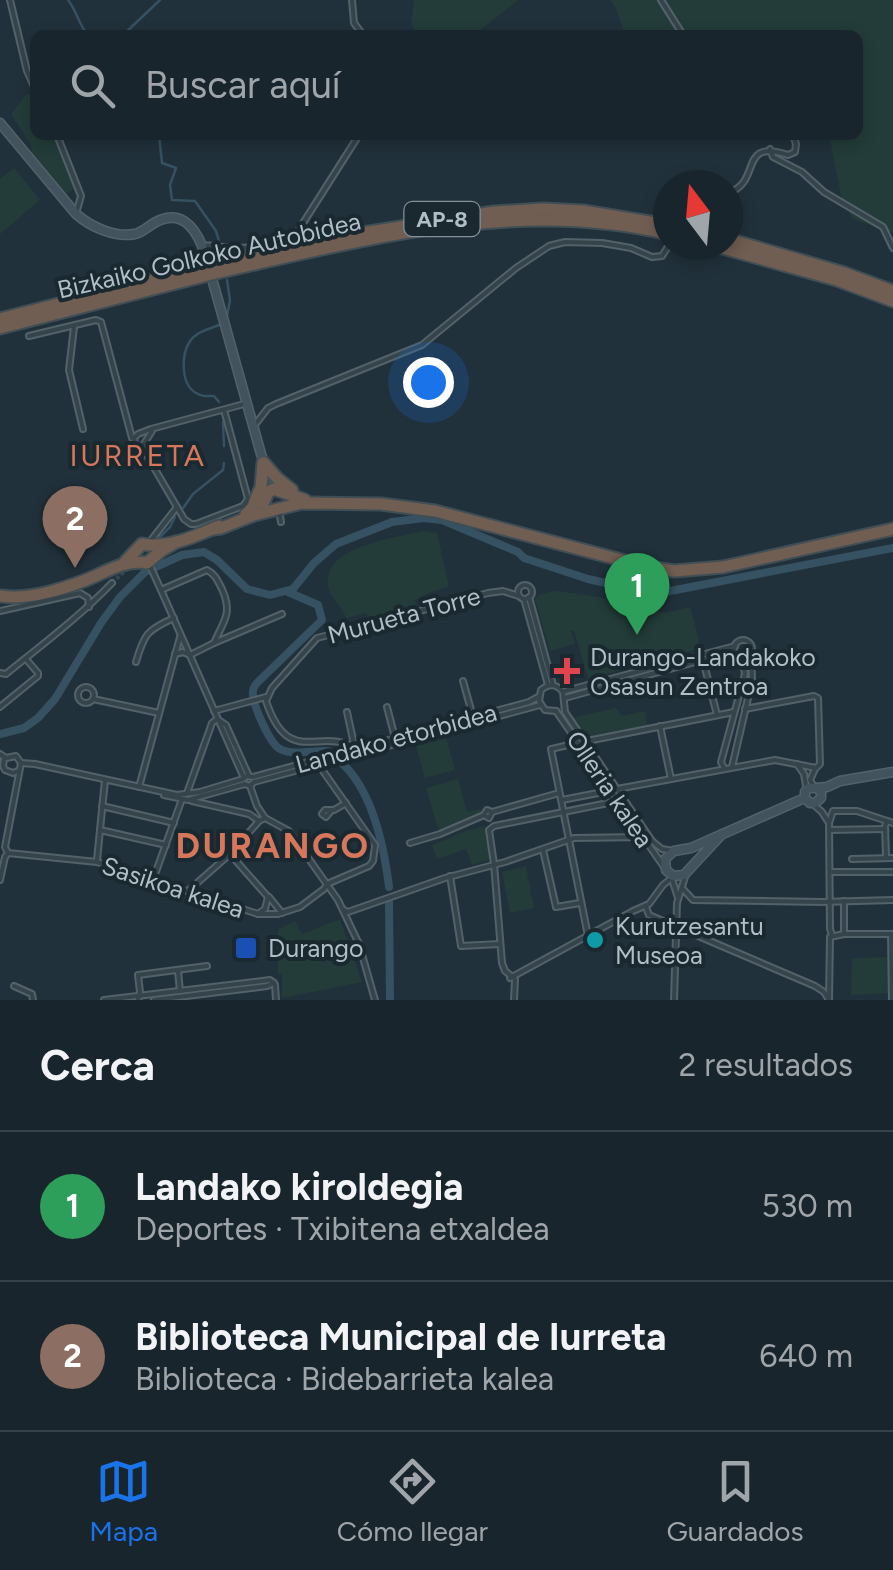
<!DOCTYPE html>
<html lang="es">
<head>
<meta charset="utf-8">
<style>
  body { margin:0; font-family:Figtree,sans-serif; background:#222d34; color:#f1f3f6 }
  .compass { position:absolute; left:653px; top:170px; width:90px; height:90px; border-radius:50%; background:#19252c; box-shadow:0 5px 15px #0003; rotate:344deg }
  .you { position:absolute; left:428px; top:382px; width:35px; height:35px; margin:-25px; border:8px solid #fff; border-radius:50%; background:#1a73e8; box-shadow:0 0 0 15px #1a73e833 }
  .badge { display:grid; place-items:center; width:65px; height:65px; border-radius:50%; background:#1a73e8; color:#fff; font-size:32px; font-weight:700 }
  .pin { position:absolute; translate:-50% -82px; filter:drop-shadow(0 2px 5px #0008) }
  .pin::after { content:''; position:absolute; top:52px; width:35px; height:30px; background:inherit; clip-path:polygon(0 0,100% 0,50% 100%) }
  .list { margin:0; padding:0; list-style:none }
  h2 { display:flex; justify-content:space-between; align-items:center; height:130px; margin:0; padding:0 40px; font-size:42px }
  h2 small { font-size:32px; font-weight:400; color:#9fa5a9 }
  .list li { display:grid; grid-template-columns:65px 1fr auto; gap:30px; align-items:center; box-sizing:border-box; height:150px; padding:0 40px; border-top:2px solid #374248 }
  .list b { display:block; font-size:38px; white-space:nowrap }
  .list p { margin:0; font-size:32px; white-space:nowrap; color:#9fa5a9 }
  .list em { font-size:32px; font-style:normal; color:#9fa5a9 }
  .icon { flex:none; width:55px; height:55px; fill:none; stroke:currentColor; stroke-width:2; stroke-linecap:round; stroke-linejoin:round }
  .map { position:relative; flex:none; width:893px; height:1000px; overflow:hidden }
  .search { position:absolute; background:#19252c; box-shadow:0 5px 15px #0003; left:30px; right:30px; top:30px; height:110px; display:flex; align-items:center; gap:25px; box-sizing:border-box; padding:0 35px; border-radius:15px; color:#9fa5a9; font-size:38px }
  .sheet { height:430px; background:#19252c }
  nav { display:flex; justify-content:space-around; align-items:center; box-sizing:border-box; height:140px; border-top:2px solid #374248; background:#19252c; font-size:28px; color:#9fa5a9 }
  nav a { display:grid; justify-items:center; gap:5px }
  nav .on { color:#1a73e8 }
  .map>svg:first-child { display:block }
  .green { fill:#233c39 }
  .lines { fill:none; stroke-linecap:round; stroke-linejoin:round }
  .stream { stroke:#355162; stroke-width:2.5 }
  .river { stroke:#355162; stroke-width:8 }
  .street-tunnel { stroke:#364650; stroke-width:4; stroke-dasharray:4 2; stroke-linecap:butt }
  .street-casing { stroke:#536169; stroke-width:8 }
  .secondary-casing { stroke:#536169; stroke-width:11 }
  .highway-casing { stroke:#404e55; stroke-width:15 }
  .street { stroke:#35434b; stroke-width:4 }
  .secondary { stroke:#43535e; stroke-width:8 }
  .highway { stroke:#715e52; stroke-width:11 }
  .highway-bridge-casing { stroke:#404e55; stroke-width:15; stroke-linecap:butt }
  .highway-bridge { stroke:#715e52; stroke-width:11 }
  .health-dot { fill:#e0444e; stroke:#1a282f; stroke-width:4 }
  .culture-dot { fill:#0f9aa8; stroke:#1a282f; stroke-width:4 }
  .transit-dot { fill:#1a4fb4; stroke:#1a282f; stroke-width:4 }
  .labels { text-anchor:middle; stroke-width:8; stroke-linejoin:round; paint-order:stroke }
  .shield { fill:#1a282f; stroke:#839199; stroke-width:2.5 }
  .shield-label { font-size:22px; font-weight:bold; fill:#b0bec7 }
  .street-label { font-size:25px; fill:#b0bec7; stroke:#1a282f }
  .poi-label { font-size:25px; fill:#b0bec7; stroke:#1a282f; text-anchor:start }
  .quarter-label { font-size:30px; letter-spacing:2.5px; fill:#d6775c; stroke:#1a282f }
  .district-label { font-size:35px; font-weight:bold; letter-spacing:2.5px; fill:#d6775c; stroke:#1a282f }
</style>
</head>
<body>
<div class="map">
<svg width="893" height="1000" viewBox="0 0 893 1000">
  <rect width="100%" height="100%" fill="#21313b"/>
  <g class="green">
    <polygon points="414,0 518,0 474,35 416,35 411,21"/>
    <polygon points="610,0 893,0 893,233 853,219 842,200 829,135 858,135 858,35 625,35 616,8"/>
    <polygon points="27,94 35,96 35,135 55,135 76,187 65,195 32,156 31,145 11,114"/>
    <polygon points="14,168 40,200 0,234 0,179"/>
    <path d="M 423,531 L 437,533 L 449,587 L 431,592 L 415,600 L 416,606 L 402,609 L 402,611 L 368,618 L 366,613 L 346,618 C 342,604 329,599 328,584 C 324,546 395,538 423,531 Z"/>
    <polygon points="556,591 598,597 666,613 690,607 699,640 695,650 588,679 574,630 571,631 575,644 550,651 535,599 541,594"/>
    <polygon points="616,708 622,716 645,711 647,726 587,737 572,718"/>
    <polygon points="446,737 455,770 425,778 416,746"/>
    <polygon points="458,779 467,812 481,809 481,814 439,832 426,788"/>
    <polygon points="485,826 491,859 472,865 466,849 437,859 432,845 466,831"/>
    <polygon points="526,866 534,908 510,913 502,872"/>
    <polygon points="340,919 362,982 282,998 282,973 278,974 277,934 279,929 295,921 302,934"/>
    <polygon points="890,957 889,993 851,995 852,958"/>
  </g>
  <g class="lines">
    <g class="stream">
      <path d="M 68,0 C 77,11 79,26 88,35"/>
      <polyline points="123,35 160,0"/>
      <polyline points="159,135 162,163 176,168 170,185 172,200 195,201 216,231 219,241"/>
      <polyline points="227,316 230,300 227,280"/>
      <path d="M 219,325 C 208,330 197,331 190,341 C 181,355 180,386 198,394 C 203,397 209,396 214,396 L 219,402"/>
      <polyline points="223,422 224,446"/>
      <polyline points="183,508 193,494 223,470 224,463"/>
      <polyline points="160,537 170,527 175,517"/>
    </g>
    <g class="river">
      <path d="M 288,592 L 318,605 L 322,620 L 256,684 C 255,686 253,688 253,691 C 251,702 270,744 280,749 C 293,756 314,750 328,751"/>
      <polyline points="0,734 24,728 38,718 55,699 101,623 120,597 145,572 182,555 204,552 217,560 247,589 270,595 293,589 314,563 336,544 392,522 424,518 442,520 518,552 524,558 588,579 627,588 665,592 893,548"/>
      <path d="M 342,763 C 373,792 384,846 389,887"/>
      <polyline points="389,900 390,1000"/>
    </g>
    <polyline class="street-tunnel" points="112,583 127,569"/>
    <g class="street-casing">
      <g id="street">
        <polyline points="10,0 27,71 35,89"/>
        <polyline points="352,0 354,23 363,35"/>
        <polyline points="661,0 683,35"/>
        <polyline points="57,135 81,196 77,210"/>
        <polyline points="770,149 773,157 802,172 824,192 883,227 893,248"/>
        <path d="M 728,193 C 763,182 737,138 788,155 L 795,152 L 796,144 L 793,135"/>
        <path d="M 202,246 C 213,244 223,248 235,248 C 257,249 279,241 298,231 L 359,135"/>
        <polyline points="203,248 214,249"/>
        <polyline points="74,327 69,370 83,429"/>
        <polyline points="29,336 96,320 101,322 132,438"/>
        <polyline points="224,410 248,499 243,506 196,524 191,524 184,519 142,447 135,444 134,438 138,434 151,429 244,404"/>
        <polyline points="254,426 268,408 276,404 422,345 516,268 549,246 565,242 602,243 631,248 652,257 662,256 669,245"/>
        <polyline points="142,447 152,431"/>
        <polyline points="279,510 281,522"/>
        <polyline points="152,539 177,507"/>
        <polyline points="146,565 151,568 161,590 244,778"/>
        <circle cx="525" cy="592" r="7"/>
        <path d="M 161,590 L 207,570 C 216,575 217,580 222,589 C 233,614 224,620 214,643 L 190,655 L 183,652 L 175,654"/>
        <polyline points="529,597 553,685"/>
        <polyline points="524,599 548,685"/>
        <polyline points="0,611 80,593 88,598 89,607"/>
        <circle cx="743" cy="649" r="9"/>
        <polyline points="214,643 282,614"/>
        <path d="M 136,662 C 144,634 147,630 174,618"/>
        <polyline points="705,668 717,715"/>
        <path d="M 0,673 L 6,674 C 43,644 79,617 112,583"/>
        <polyline points="463,681 473,717"/>
        <circle cx="86" cy="695" r="8"/>
        <polyline points="565,691 735,646"/>
        <polyline points="565,698 724,654 736,654"/>
        <polyline points="93,699 159,713"/>
        <polyline points="0,707 38,676 38,673 26,659"/>
        <polyline points="387,707 395,738"/>
        <polyline points="214,711 266,697"/>
        <path d="M 556,711 L 545,710 L 539,701 L 541,690 C 549,683 557,684 563,692 L 565,712 L 652,841 L 662,849 L 673,851"/>
        <polyline points="556,711 664,867"/>
        <polyline points="347,712 355,749"/>
        <polyline points="217,719 226,725 248,774"/>
        <polyline points="660,726 671,779"/>
        <path d="M 580,735 C 575,746 562,746 551,749 L 588,936"/>
        <polyline points="587,741 734,712"/>
        <polyline points="0,754 6,758 16,756 21,763 35,764 177,795 200,792 243,779 247,776 253,777 529,702 538,697"/>
        <path d="M 346,757 L 355,749 C 321,725 289,770 266,701 L 272,688 L 317,638 L 488,593 L 503,591 L 519,596"/>
        <polyline points="4,759 3,766 5,770 13,773 18,771"/>
        <polyline points="797,764 804,774 806,786"/>
        <polyline points="732,767 752,681 751,651"/>
        <polyline points="724,768 721,762 745,674 742,658"/>
        <polyline points="250,786 257,806 265,818"/>
        <polyline points="139,787 180,637"/>
        <polyline points="814,787 810,780 815,769"/>
        <polyline points="617,789 775,760 816,768 820,764 818,698 814,696 745,709"/>
        <polyline points="187,793 212,723 217,719"/>
        <polyline points="164,795 188,800 245,784 250,786 254,782 540,705"/>
        <polyline points="562,800 598,793 603,792 606,784"/>
        <polyline points="192,801 249,814 259,821"/>
        <polyline points="813,804 822,812 829,823"/>
        <polyline points="102,806 174,823"/>
        <polygon points="487,810 492,812 489,818 484,815"/>
        <polyline points="331,811 326,817 322,814 325,810 334,810 346,803"/>
        <polyline points="835,811 857,811 893,823"/>
        <polyline points="492,812 559,793"/>
        <polyline points="265,818 289,831 338,900 359,944 375,1000"/>
        <polyline points="100,830 166,845"/>
        <polyline points="830,830 885,829"/>
        <polyline points="410,843 440,834 484,815"/>
        <polyline points="543,850 556,907 580,903"/>
        <polyline points="8,853 97,862 258,914 278,914 300,907 324,889 327,884 369,866 373,861 375,845 323,771 321,764 325,759"/>
        <polyline points="230,854 268,897 265,909 258,914"/>
        <polyline points="886,856 885,826 887,821"/>
        <polyline points="852,859 893,858"/>
        <polyline points="97,860 105,780"/>
        <polyline points="833,872 893,872"/>
        <polyline points="450,876 461,946 500,944"/>
        <polyline points="672,879 678,898"/>
        <polyline points="0,880 5,857 8,853 5,847 21,763"/>
        <polyline points="153,880 182,799"/>
        <polyline points="682,888 693,900 822,902 893,900"/>
        <polyline points="189,890 230,854 259,821 265,818"/>
        <polyline points="269,897 282,913"/>
        <polyline points="844,901 844,934 893,934"/>
        <polyline points="646,907 649,915 815,986 824,992 829,1000"/>
        <polyline points="344,910 348,912 445,878 505,862 574,838 643,837 652,841"/>
        <polyline points="891,934 892,1000"/>
        <polyline points="832,935 830,929 829,823 833,811"/>
        <polyline points="178,971 180,991"/>
        <polyline points="510,978 633,911 649,904 663,885 673,877"/>
        <polyline points="275,985 276,1000"/>
        <polyline points="14,986 32,994 33,1000"/>
        <polyline points="104,1000 270,980 274,983"/>
        <polyline points="138,1000 140,992 138,975 207,966"/>
        <polyline points="154,1000 267,986 274,983"/>
        <polyline points="514,1000 515,979 505,971 502,963 494,864 489,830 494,826 618,801"/>
        <polyline points="674,1000 677,903 685,877"/>
        <polyline points="829,1000 830,937 844,934"/>
      </g>
    </g>
    <g class="secondary-casing">
      <g id="secondary">
        <path d="M 0,123 L 76,214 C 91,227 115,238 135,234 C 143,232 148,226 156,222 C 185,207 199,234 206,257 L 261,454 L 268,475 L 280,490"/>
        <polyline points="817,788 827,787 840,781 893,772"/>
        <polyline points="722,834 684,875 673,876 666,870 665,859 674,851 691,848 800,800 805,798 805,792 808,788 817,788 821,792 821,798 815,803 810,803 805,798"/>
      </g>
    </g>
    <g class="highway-casing">
      <g id="highway">
        <polyline points="728,239 844,273 893,291"/>
        <polyline points="712,245 837,280 893,301"/>
        <polyline points="219,263 363,233 494,212 543,209 583,211 668,225"/>
        <path d="M 220,272 C 365,239 519,198 668,234"/>
        <polyline points="0,319 199,268"/>
        <polyline points="0,328 200,277"/>
        <polyline points="264,463 277,478 292,490"/>
        <polyline points="264,502 268,492 274,489 305,500"/>
        <polyline points="254,503 261,487 263,463"/>
        <polyline points="246,514 264,497"/>
        <polyline points="213,529 221,528 254,515 302,503 381,504 435,511 648,567 674,571 723,567 893,529"/>
        <path d="M 125,562 L 142,544 C 168,549 196,536 219,526"/>
        <path d="M 0,596 C 29,600 60,590 86,580 C 106,572 125,559 147,563 L 161,551 L 176,542"/>
      </g>
    </g>
    <use href="#street" class="street"/>
    <use href="#secondary" class="secondary"/>
    <use href="#highway" class="highway"/>
    <g class="highway-bridge-casing">
      <g id="highway-bridge">
        <polyline points="199,268 219,263"/>
        <polyline points="200,277 220,272"/>
      </g>
    </g>
    <use href="#highway-bridge" class="highway-bridge"/>
  </g>
  <path class="health-dot" d="M562 656h10v10h10v10h-10v10h-10v-10h-10v-10h10z"/>
  <circle class="culture-dot" cx="595" cy="940" r="10"/>
  <rect class="transit-dot" x="234" y="936" width="24" height="24" rx="5"/>
  <g class="labels">
    <rect class="shield" x="404.5" y="202" width="75" height="34" rx="8"/>
    <g class="shield-label">
      <text x="442" y="227">AP-8</text>
    </g>
    <g class="street-label">
      <text transform="translate(209 255) rotate(-13)" y="9">Bizkaiko Golkoko Autobidea</text>
      <text transform="translate(404 615) rotate(-15)" y="9">Murueta Torre</text>
      <text transform="translate(396 738) rotate(-15)" y="9">Landako etorbidea</text>
      <text transform="translate(610 789) rotate(56)" y="9">Olleria kalea</text>
      <text transform="translate(173 887) rotate(18)" y="9">Sasikoa kalea</text>
    </g>
    <g class="poi-label">
      <text x="590" y="666">Durango-Landakoko<tspan x="590" dy="29">Osasun Zentroa</tspan></text>
      <text x="615" y="935">Kurutzesantu<tspan x="615" dy="29">Museoa</tspan></text>
      <text x="268" y="957">Durango</text>
    </g>
    <g class="quarter-label">
      <text x="138" y="466">IURRETA</text>
    </g>
    <g class="district-label">
      <text x="273" y="858">DURANGO</text>
    </g>
  </g>
</svg>
<svg class="compass" viewBox="-18 -18 36 36"><path d="M0-13l5 13h-10z" fill="#e53935"/><path d="M0 13l5-13h-10z" fill="#9fa5a9"/></svg>
<div class="you"></div>
<div class="pin badge" style="left:637px;top:635px;background:#2e9e5b">1</div>
<div class="pin badge" style="left:75px;top:568px;background:#8d6e63">2</div>
<div class="search"><svg class="icon" aria-label="search" viewBox="0 0 24 24"><circle cx="10" cy="10" r="6"/><path d="M15 15l6 6"/></svg>Buscar aquí</div>
</div>
<section class="sheet">
<h2>Cerca<small>2 resultados</small></h2>
<ul class="list">
<li><span class="badge" style="background:#2e9e5b">1</span><div><b>Landako kiroldegia</b><p>Deportes · Txibitena etxaldea</p></div><em>530 m</em></li>
<li><span class="badge" style="background:#8d6e63">2</span><div><b>Biblioteca Municipal de Iurreta</b><p>Biblioteca · Bidebarrieta kalea</p></div><em>640 m</em></li>
</ul>
</section>
<nav>
<a class="on"><svg class="icon" aria-label="map" viewBox="0 0 24 24"><path d="M3 6l6-2 6 2 6-2v14l-6 2-6-2-6 2zM9 4v14M15 6v14"/></svg>Mapa</a>
<a><svg class="icon" aria-label="directions" viewBox="0 0 24 24"><path d="M12 3l9 9-9 9-9-9zM9 14v-3h6M13 9l2 2-2 2"/></svg>Cómo llegar</a>
<a><svg class="icon" aria-label="saved" viewBox="0 0 24 24"><path d="M7 4h10v16l-5-4-5 4z"/></svg>Guardados</a>
</nav>
</body>
</html>
